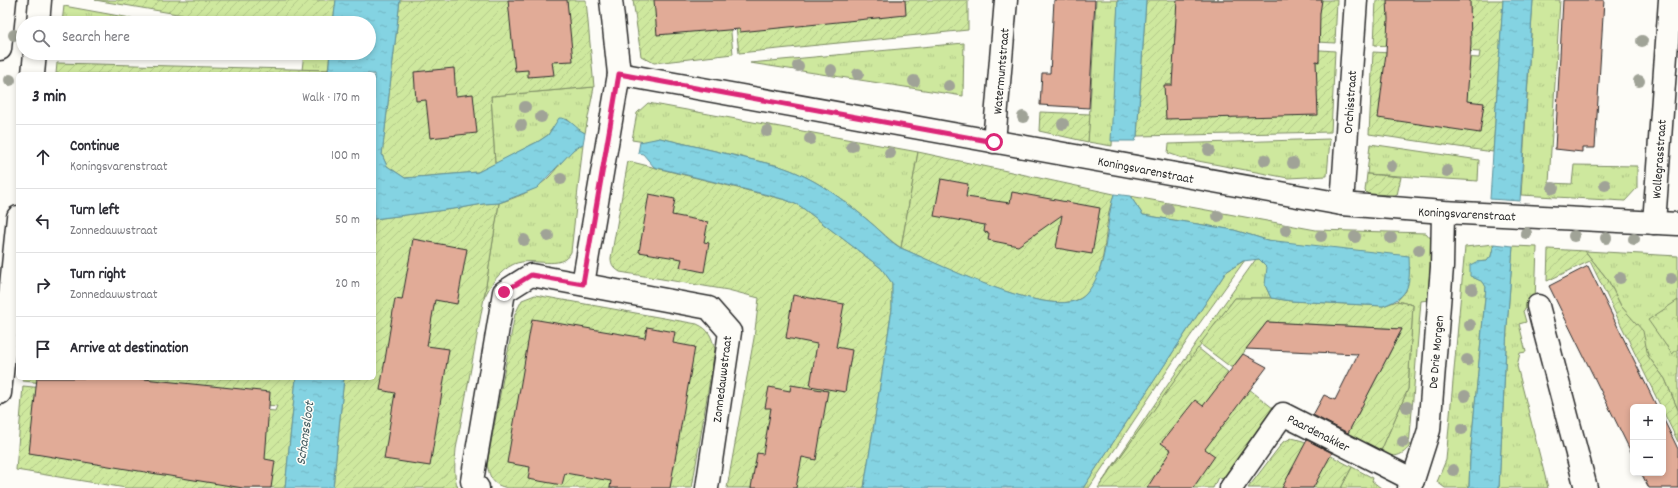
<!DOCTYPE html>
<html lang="en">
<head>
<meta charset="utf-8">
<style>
  body { margin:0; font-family:Dekko,sans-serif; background:#f2f2f3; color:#2b2b33 }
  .controls { position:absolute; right:12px; bottom:12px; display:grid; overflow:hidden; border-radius:6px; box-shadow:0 2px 6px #0003 }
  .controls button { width:36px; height:36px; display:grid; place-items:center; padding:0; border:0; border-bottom:1px solid #e1e1e2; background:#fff; color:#2b2b33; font:20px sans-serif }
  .stop { position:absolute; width:12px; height:12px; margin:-9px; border:3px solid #db2777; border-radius:50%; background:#fff }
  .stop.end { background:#db2777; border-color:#fff; box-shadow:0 1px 4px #0008 }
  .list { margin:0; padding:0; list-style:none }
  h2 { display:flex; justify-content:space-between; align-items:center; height:52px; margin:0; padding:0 16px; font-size:17px }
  h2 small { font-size:13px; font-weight:400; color:#7c7c81 }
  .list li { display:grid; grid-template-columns:26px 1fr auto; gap:12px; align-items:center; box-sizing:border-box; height:64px; padding:0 16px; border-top:1px solid #e1e1e2 }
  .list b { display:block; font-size:15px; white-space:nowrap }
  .list p { margin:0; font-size:13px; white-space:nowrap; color:#7c7c81 }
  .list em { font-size:13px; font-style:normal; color:#7c7c81 }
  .icon { flex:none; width:22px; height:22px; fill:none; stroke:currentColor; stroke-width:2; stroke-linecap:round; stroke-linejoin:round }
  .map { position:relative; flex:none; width:1678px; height:488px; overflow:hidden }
  .search { position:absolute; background:#fff; box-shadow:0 2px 6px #0003; left:16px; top:16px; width:360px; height:44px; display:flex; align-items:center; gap:10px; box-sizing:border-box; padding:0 14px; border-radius:22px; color:#7c7c81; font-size:15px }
  .panel { position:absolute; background:#fff; box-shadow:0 2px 6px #0003; left:16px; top:72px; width:360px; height:308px; border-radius:6px }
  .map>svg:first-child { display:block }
  .grass { fill:url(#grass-tufts); stroke:#7c8a64 }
  .park { fill:url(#park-crowns); stroke:#7c8a64 }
  .garden { fill:url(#garden-furrows); stroke:#7c8a64 }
  .water { fill:url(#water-ripples); stroke:#609099 }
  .building { fill:#e1ab97; stroke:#2b2b2b }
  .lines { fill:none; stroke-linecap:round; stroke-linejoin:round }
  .street-casing { stroke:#2b2b2b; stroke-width:25 }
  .street { stroke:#fdfcf7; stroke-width:22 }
  .tree { fill:#a0a397 }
  .route { stroke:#db2777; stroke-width:5 }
  .labels { text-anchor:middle; stroke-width:3; stroke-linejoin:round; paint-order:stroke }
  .street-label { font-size:13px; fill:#2b2b2b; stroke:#fdfcf7 }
  .water-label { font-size:14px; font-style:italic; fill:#465d62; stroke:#fdfcf7 }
</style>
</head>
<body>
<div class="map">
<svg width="1678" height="488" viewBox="0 0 1678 488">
  <defs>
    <pattern id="grass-tufts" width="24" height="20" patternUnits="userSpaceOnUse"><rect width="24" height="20" fill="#cee89e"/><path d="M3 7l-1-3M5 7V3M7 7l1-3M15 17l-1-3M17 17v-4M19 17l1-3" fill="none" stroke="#b1c788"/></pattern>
    <pattern id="park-crowns" width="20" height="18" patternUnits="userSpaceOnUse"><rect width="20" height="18" fill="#cee89e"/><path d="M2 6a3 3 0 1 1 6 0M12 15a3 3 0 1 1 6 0" fill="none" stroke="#b1c788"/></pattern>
    <pattern id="garden-furrows" width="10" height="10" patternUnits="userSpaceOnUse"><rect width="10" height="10" fill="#cee89e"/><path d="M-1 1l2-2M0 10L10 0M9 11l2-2" fill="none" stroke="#b1c788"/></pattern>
    <pattern id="water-ripples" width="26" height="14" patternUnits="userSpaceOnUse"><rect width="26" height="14" fill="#84d3e2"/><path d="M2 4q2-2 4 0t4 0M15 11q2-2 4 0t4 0" fill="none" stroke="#72b5c2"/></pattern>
  </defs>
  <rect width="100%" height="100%" fill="#fdfcf7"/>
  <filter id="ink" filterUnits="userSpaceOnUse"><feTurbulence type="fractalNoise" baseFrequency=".025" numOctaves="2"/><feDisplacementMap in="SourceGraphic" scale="8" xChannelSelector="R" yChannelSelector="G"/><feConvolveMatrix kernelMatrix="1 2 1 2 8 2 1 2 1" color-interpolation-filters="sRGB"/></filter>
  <g filter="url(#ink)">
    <g class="grass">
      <polygon points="1096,0 1118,0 1112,146 1088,142"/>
      <polygon points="1533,0 1560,0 1549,183 1572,184 1574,165 1637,166 1637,188 1625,201 1521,195"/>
      <polygon points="64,6 158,23 62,23"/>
      <polygon points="964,43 963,96 750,63"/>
      <polygon points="304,53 330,53 328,70 302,70"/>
      <polygon points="594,87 585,133 579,130 567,119 551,130 548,135 539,141 495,164 491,96"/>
      <path d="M 648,103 L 918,152 L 901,248 C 890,241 881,231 870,222 C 843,199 814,177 779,166 L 660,138 L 645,142 L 632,140 L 637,113 Z"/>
      <polygon points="1330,139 1327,176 1288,178 1182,158 1168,153 1169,144"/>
      <path d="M 583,144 L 571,252 C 561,272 534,256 514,264 C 499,271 491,284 484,298 L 499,203 C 515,198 533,191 546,180 C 556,171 571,147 583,144 Z"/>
      <polygon points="1370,144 1479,160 1478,181 1367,174"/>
      <path d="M 1130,196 L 1316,230 L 1426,233 L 1432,240 L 1428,300 L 1421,301 L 1409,447 C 1401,457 1392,458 1380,453 L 1408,389 L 1413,305 L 1397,301 L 1406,291 L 1410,267 L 1267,240 L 1234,230 L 1143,215 Z"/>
      <polygon points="1494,244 1491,256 1487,261 1476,262 1472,277 1484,282 1486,287 1470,457 1469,488 1445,488 1437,482 1446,460 1465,247"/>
      <polygon points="1513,246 1537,247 1535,301 1523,311 1526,322 1519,324 1526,352 1520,353 1517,366 1548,488 1499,488 1507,327"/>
      <polygon points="1585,251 1678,256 1678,410 1665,379 1648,356 1642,331 1621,306 1608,280"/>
      <polygon points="1256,259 1259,259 1268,267 1265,285 1271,298 1235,298 1100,485 1196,343"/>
      <polygon points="1245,260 1189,338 1089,488 1083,488 1226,272"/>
      <polygon points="1352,467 1373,478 1372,481 1381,488 1341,488"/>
    </g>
    <polygon class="park" points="1678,300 1678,349 1672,354 1648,320"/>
    <g class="garden">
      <polygon points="95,0 336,0 333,23 230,23"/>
      <polygon points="400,0 586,0 594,87 491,96 495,164 478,172 405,178 387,166 382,155"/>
      <polygon points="633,0 728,0 733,54 654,63 641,56"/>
      <polygon points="733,0 968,0 968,30 739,53"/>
      <polygon points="1146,0 1337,0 1335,43 1174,34 1175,40 1335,51 1331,132 1137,136"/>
      <polygon points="1376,0 1503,0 1493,152 1369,134 1373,52 1479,58 1480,52 1374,45"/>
      <polygon points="57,63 328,70 328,74 56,74"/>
      <polygon points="1040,112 1090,114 1088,142 1039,131"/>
      <path d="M 918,152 L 1114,194 C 1113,200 1110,206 1109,212 C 1104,238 1106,275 1085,295 C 1056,324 934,262 901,248 Z"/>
      <path d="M 628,161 L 786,200 L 800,206 L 881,268 L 892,283 L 892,309 L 864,488 L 727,488 L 754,338 L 759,298 L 728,290 L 620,272 C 614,268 611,265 611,258 Z"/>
      <polygon points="1367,174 1401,177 1397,195 1368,194 1365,191"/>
      <path d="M 499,203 L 484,298 L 456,449 C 455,462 453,476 458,488 L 333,488 L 344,378 L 374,378 L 374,219 L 461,208 L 483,204 Z"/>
      <polygon points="1548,249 1585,251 1608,280 1621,306 1643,331 1648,356 1665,379 1678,410 1678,442 1663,411 1663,407 1661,407 1590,261 1547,281"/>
      <path d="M 535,295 L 697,324 C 710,330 711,336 715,349 L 692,488 L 508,488 C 493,485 490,479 487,464 L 515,314 L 522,300 Z"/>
      <polygon points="1235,298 1271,298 1291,301 1383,306 1397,301 1413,305 1408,389 1380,453 1346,437 1402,329 1267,322 1232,368 1200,344"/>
      <polygon points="1198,348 1279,413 1225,480 1218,477 1213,488 1098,488"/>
      <polygon points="24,378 296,378 285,488 126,488 16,470 23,386 275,411 277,406 23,381"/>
      <polygon points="1292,438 1303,441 1352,467 1341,488 1248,488 1283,442"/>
    </g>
    <g class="water">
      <path d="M 336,0 L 400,0 L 382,155 L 387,166 L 405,178 L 478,172 L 539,141 L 548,135 L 559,118 C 569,117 576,129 585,133 L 583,144 L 574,149 L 537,188 L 499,203 L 483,204 L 461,208 L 374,219 L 374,74 L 328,74 L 330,53 L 369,53 L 369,23 L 333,23 Z"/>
      <polygon points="1118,0 1146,0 1137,136 1135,141 1111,141"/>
      <polygon points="1503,0 1533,0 1520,201 1490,199"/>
      <path d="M 660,138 L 779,166 C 814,177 843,199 871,223 C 881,231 890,242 901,248 C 909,252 918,255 926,259 C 954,271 1062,323 1086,294 C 1110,267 1104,227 1114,194 L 1130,196 L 1143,215 L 1234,230 L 1267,240 L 1409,256 C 1410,284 1411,296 1383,306 L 1291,301 L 1271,298 L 1265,285 L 1267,267 L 1259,259 L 1243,261 L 1226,272 L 1083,488 L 864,488 L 892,309 L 892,283 L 881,268 L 800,206 L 786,200 L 768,195 L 654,167 L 643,154 L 638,153 L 640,142 Z"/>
      <polygon points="1494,244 1513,246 1507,327 1499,488 1469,488 1470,457 1486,287 1483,282 1470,276 1470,265 1476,262 1487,261 1491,256"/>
      <polygon points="296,378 344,378 333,488 285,488"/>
    </g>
    <g class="building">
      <polygon points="508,0 567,0 573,61 552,62 554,75 528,77 528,70 515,71"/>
      <polygon points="654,0 905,0 906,15 740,32 740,29 716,31 715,30 657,35"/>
      <polygon points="1054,0 1095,0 1089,108 1040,105 1042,73 1050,73"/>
      <polygon points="1177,0 1322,0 1320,13 1319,62 1316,61 1318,115 1166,119 1164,85 1172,85"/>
      <polygon points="1387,0 1470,0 1471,44 1467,101 1484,103 1480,133 1378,118 1386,53 1388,19"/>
      <polygon points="1563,0 1604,0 1595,148 1582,148 1582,152 1555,149"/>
      <polygon points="454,68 456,96 473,94 477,133 430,138 426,100 416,101 414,72"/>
      <polygon points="941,179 968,184 966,197 1010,203 1012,192 1100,208 1092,254 1056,248 1062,215 1018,246 988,240 989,233 984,232 985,225 934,216"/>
      <polygon points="649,194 675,199 672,215 708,222 704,242 709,243 704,272 680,267 682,259 639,252"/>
      <polygon points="413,239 467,249 457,304 435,300 427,346 449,349 430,466 384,459 395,393 380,390 395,299 402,300"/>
      <polygon points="1588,266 1657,407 1633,407 1633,456 1549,286"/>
      <polygon points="793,295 844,304 836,347 852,350 845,392 810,386 817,344 786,338"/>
      <polygon points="532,319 645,338 647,327 675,332 673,343 695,347 670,488 610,488 611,481 565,473 562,485 528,479 530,467 507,463"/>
      <polygon points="1267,322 1402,329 1348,433 1313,415 1324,395 1335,400 1358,354 1246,349"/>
      <polygon points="1243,354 1267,367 1205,449 1215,456 1193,488 1147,488 1171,450 1161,443 1195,400 1203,406"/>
      <polygon points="37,378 134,378 270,392 265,459 275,461 271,488 243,488 29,453"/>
      <polygon points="791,385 828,391 816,460 802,457 796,488 751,488 757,453 763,454 771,408 765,408 769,387 790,391"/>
      <polygon points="1663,418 1678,449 1678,488 1649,488 1641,473 1663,473"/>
      <polygon points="1307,440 1332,453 1313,488 1282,488"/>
    </g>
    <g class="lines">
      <g class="street-casing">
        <g id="street">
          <polyline points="38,23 40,0"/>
          <polyline points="0,49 5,0"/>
          <polyline points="33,74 35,53"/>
          <polyline points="619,74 1342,204 1443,212 1678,224"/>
          <polyline points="994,142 1006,0"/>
          <polyline points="1342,204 1356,0"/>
          <polyline points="1654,223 1670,0"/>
          <polyline points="583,284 619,74 611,0"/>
          <polyline points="1538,306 1586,488"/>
          <polyline points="0,393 18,217"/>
          <polyline points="478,488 472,481 504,292 531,275 709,308 730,332 707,488"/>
          <polyline points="1231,488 1283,414 1413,480"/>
          <polyline points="1409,488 1413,480 1429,430 1442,267 1443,212"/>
        </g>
      </g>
      <use href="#street" class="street"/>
    </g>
    <g class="tree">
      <circle cx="14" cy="35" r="6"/>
      <circle cx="1642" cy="41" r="6"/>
      <circle cx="798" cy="66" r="6"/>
      <circle cx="831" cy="70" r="6"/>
      <circle cx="858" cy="74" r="6"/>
      <circle cx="10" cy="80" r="6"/>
      <circle cx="914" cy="81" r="6"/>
      <circle cx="1639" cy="81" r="6"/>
      <circle cx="949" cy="86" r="6"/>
      <circle cx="525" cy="107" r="6"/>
      <circle cx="541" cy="117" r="6"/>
      <circle cx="1023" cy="117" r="6"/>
      <circle cx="1063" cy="124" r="6"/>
      <circle cx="521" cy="125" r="6"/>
      <circle cx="767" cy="131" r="6"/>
      <circle cx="810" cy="139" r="6"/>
      <circle cx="852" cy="146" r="6"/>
      <circle cx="1209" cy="150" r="6"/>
      <circle cx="890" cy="153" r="6"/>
      <circle cx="1265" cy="160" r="6"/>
      <circle cx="1293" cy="163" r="6"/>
      <circle cx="1391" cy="166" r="6"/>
      <circle cx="1447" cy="171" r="6"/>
      <circle cx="561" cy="179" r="6"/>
      <circle cx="1605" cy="185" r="6"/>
      <circle cx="1553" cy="188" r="6"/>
      <circle cx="1168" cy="209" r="6"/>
      <circle cx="1218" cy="216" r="6"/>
      <circle cx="1286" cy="230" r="6"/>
      <circle cx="1526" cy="233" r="6"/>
      <circle cx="548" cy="236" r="6"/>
      <circle cx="1321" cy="236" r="6"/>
      <circle cx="1574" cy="236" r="6"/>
      <circle cx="1355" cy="237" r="6"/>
      <circle cx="1391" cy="238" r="6"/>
      <circle cx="1606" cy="238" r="6"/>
      <circle cx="1634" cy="239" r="6"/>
      <circle cx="524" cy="240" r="6"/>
      <circle cx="1419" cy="250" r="6"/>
      <circle cx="1620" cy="278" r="6"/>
      <circle cx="1671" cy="279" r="6"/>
      <circle cx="1472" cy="289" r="6"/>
      <circle cx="1470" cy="325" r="6"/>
      <circle cx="1467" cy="360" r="6"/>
      <circle cx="1465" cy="396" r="6"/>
      <circle cx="1407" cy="407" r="6"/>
      <circle cx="1462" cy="429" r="6"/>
      <circle cx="1403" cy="442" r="6"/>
      <circle cx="1453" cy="470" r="6"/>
    </g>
  </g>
  <g class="lines" filter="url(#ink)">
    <polyline class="route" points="504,292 531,275 583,284 619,74 994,142"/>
  </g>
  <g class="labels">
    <g class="street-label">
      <text transform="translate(1000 71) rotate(-85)" y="5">Watermuntstraat</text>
      <text transform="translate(1349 102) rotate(-86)" y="5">Orchisstraat</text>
      <text transform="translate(1658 159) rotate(-86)" y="5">Wollegrasstraat</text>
      <text transform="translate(1146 169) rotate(11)" y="5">Koningsvarenstraat</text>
      <text transform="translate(1467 213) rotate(3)" y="5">Koningsvarenstraat</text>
      <text transform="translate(1435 352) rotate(-85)" y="5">De Drie Morgen</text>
      <text transform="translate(721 379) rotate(-83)" y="5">Zonnedauwstraat</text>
      <text transform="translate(1319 432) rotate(27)" y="5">Paardenakker</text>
    </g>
    <g class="water-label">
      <text transform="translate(304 433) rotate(-82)" y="5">Schanssloot</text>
    </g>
  </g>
</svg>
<div class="controls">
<button>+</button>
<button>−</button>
</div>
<div class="stop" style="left:994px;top:142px"></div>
<div class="stop end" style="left:504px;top:292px"></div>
<div class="search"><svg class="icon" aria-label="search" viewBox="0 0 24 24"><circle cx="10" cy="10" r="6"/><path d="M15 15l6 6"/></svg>Search here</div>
<section class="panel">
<h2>3 min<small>Walk · 170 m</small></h2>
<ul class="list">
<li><svg class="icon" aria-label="ahead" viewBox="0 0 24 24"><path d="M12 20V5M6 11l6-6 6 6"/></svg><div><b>Continue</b><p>Koningsvarenstraat</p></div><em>100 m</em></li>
<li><svg class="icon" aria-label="left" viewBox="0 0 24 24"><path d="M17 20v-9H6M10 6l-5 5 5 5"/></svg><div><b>Turn left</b><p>Zonnedauwstraat</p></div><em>50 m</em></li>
<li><svg class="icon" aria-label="right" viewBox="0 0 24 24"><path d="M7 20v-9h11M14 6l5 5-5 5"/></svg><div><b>Turn right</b><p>Zonnedauwstraat</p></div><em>20 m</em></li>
<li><svg class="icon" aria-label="arrive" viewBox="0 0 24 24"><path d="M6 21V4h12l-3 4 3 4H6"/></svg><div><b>Arrive at destination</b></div></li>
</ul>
</section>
</div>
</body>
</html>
